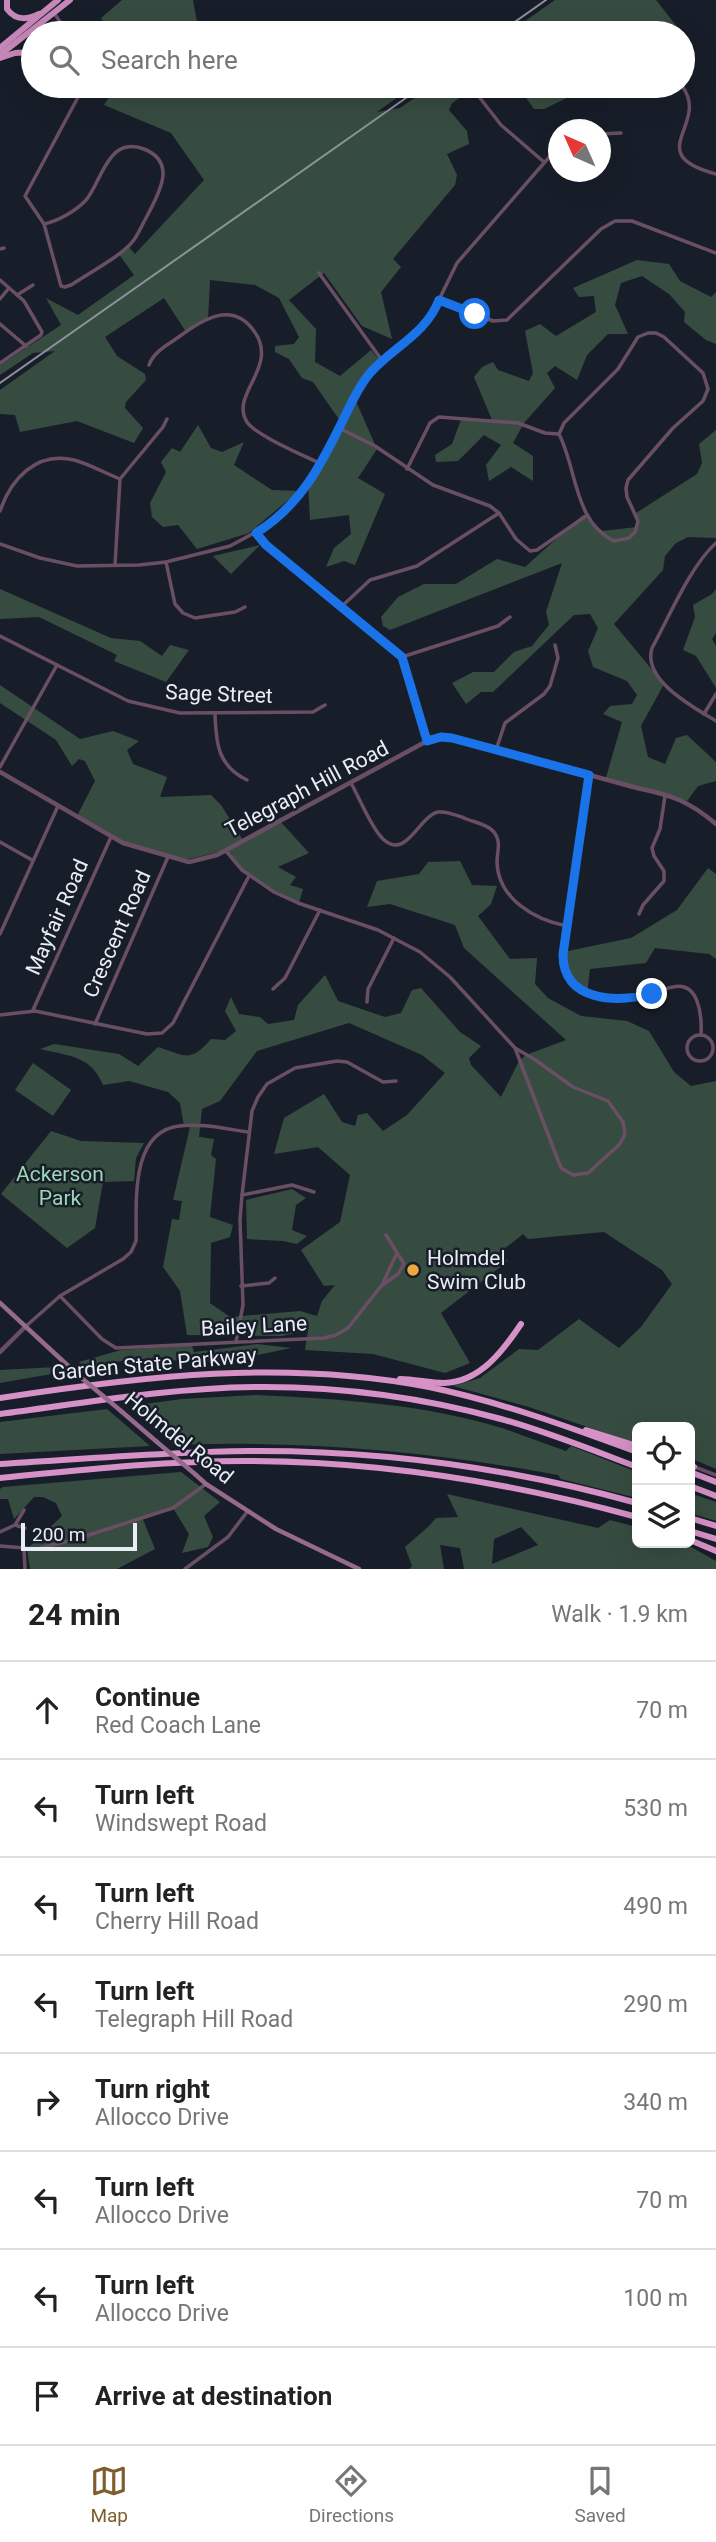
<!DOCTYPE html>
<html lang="en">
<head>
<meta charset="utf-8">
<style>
  body { margin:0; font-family:Roboto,sans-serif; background:#f2f2f2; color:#222 }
  .controls { position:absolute; right:21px; bottom:21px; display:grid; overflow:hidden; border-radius:10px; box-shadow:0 7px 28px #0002 }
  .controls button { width:63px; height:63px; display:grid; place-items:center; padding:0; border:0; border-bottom:2px solid #e0e0e0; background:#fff; color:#222; font:35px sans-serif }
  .compass { position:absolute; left:548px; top:119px; width:63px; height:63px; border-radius:50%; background:#fff; box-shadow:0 7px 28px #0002; rotate:315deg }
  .scale { position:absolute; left:21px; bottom:18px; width:116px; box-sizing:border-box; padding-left:7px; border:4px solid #e9edf5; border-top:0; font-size:19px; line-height:24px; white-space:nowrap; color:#e9edf5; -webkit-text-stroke:5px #181e29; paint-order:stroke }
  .stop { position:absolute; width:21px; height:21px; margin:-16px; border:5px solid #1a73e8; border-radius:50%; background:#fff }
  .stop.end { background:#1a73e8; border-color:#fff; box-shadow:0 2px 7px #0008 }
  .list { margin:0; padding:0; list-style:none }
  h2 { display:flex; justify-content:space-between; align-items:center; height:91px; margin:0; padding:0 28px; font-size:30px }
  h2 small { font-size:23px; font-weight:400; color:#767676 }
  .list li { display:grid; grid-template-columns:46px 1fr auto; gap:21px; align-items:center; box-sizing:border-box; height:98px; padding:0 28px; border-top:2px solid #e0e0e0 }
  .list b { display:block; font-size:26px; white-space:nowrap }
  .list p { margin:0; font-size:23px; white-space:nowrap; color:#767676 }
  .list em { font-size:23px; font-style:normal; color:#767676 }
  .icon { flex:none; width:38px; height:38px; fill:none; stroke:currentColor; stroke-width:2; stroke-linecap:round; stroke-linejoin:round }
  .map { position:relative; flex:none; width:716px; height:1569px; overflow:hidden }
  .search { position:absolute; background:#fff; box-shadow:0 7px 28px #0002; left:21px; right:21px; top:21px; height:77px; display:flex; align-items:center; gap:18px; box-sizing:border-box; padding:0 24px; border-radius:38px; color:#767676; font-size:26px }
  .sheet { height:875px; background:#fff }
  nav { display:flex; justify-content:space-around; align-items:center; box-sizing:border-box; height:98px; border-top:2px solid #e0e0e0; background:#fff; font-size:19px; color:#767676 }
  nav a { display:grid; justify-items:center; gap:4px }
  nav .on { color:#7e5e2e }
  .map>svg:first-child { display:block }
  .green { fill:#374c40; fill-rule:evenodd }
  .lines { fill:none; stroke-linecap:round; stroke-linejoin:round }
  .minor { stroke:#6a4f64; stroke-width:3.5 }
  .tertiary { stroke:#6a4f64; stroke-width:4.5 }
  .secondary { stroke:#966a8c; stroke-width:4.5 }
  .trunk { stroke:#c688b9; stroke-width:6 }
  .motorway { stroke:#d691c7; stroke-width:6 }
  .rail { stroke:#8d919b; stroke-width:2 }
  .secondary-bridge { stroke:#966a8c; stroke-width:4.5 }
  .route { stroke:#1a73e8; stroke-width:9 }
  .poi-dot { fill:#eea73d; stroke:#181e29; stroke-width:2.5 }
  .labels { text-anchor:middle; stroke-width:5; stroke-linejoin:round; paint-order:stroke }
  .street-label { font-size:21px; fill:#e9edf5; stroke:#181e29 }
  .park-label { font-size:21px; fill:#9bd8b5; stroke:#181e29 }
  .poi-label { font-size:21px; fill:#e9edf5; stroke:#181e29; text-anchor:start }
</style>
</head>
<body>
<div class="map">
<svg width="716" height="1569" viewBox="0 0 716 1569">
  <rect width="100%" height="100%" fill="#181e29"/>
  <g class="green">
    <polygon points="122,0 193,0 199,33 106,33 108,30 101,18"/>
    <polygon points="555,0 656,0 682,33 508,33"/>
    <polygon points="116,86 413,86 377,112 400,108 432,86 622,86 583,90 544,109 534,109 519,88 498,95 475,88 452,103 449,110 467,131 469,144 447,154 457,175 455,185 393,259 401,267 381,292 392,339 362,326 324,273 289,300 316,329 315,362 340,376 371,350 381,362 355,399 377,449 358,478 385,494 355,565 344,561 326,567 334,548 351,534 349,515 310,520 308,483 343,425 313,382 302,378 289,359 275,352 275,346 294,344 299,337 279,298 255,285 210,280 208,319 186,332 164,298 105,337 117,356 145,374 146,380 126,402 125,408 143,428 134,443 77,421 20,432 15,415 0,414 0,390 55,351 33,353 0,375 0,365 61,325 46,298 78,315 134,275 118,253 128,246 135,254 204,180 171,133 104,105"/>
    <polygon points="637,260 669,264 680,281 711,297 716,292 716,344 706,340 684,322 685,312 669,294 642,276 621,283 615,305 628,334 608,334 587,355 577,380 555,366 547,373 555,388 524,423 513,443 533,456 533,481 511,467 489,481 486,465 501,445 484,435 458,461 436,462 435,455 452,444 462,417 492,420 474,377 482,367 493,362 498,370 529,381 533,373 525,331 540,324 556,336 596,312 594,296 579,297 573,288"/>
    <polygon points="198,425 211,448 222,452 244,442 234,465 272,490 299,491 249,533 197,549 178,525 163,527 152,517 150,503 166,472 161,462 172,448 180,452"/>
    <polygon points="716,430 716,538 688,537 676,543 665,556 663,570 614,624 664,684 641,726 648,757 665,764 676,738 687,735 716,762 716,781 698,786 687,801 605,781 622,722 603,714 610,706 632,704 637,695 627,681 593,667 588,651 598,628 590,614 574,615 493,692 481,692 466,704 452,683 473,672 494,672 514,652 532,646 549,625 546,612 562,563 390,630 383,626 381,617 398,597 424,584 456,584 497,559 525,567 583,515 602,531 637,527 636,513 697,474 702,463 699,444"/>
    <polygon points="260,545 231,574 213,556"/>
    <polygon points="0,589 111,638 140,641 162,656 170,645 189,650 166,682 114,661 117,655 39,617 0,619"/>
    <polygon points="716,589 716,633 712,639 716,646 716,688 696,656 683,650 695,617 693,605 712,594"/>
    <polygon points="0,685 80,739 113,731 139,741 127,750 133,764 167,777 160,797 211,795 221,805 243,840 279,820 309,853 278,867 296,877 290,885 303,889 299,903 258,883 223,851 180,861 116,839 77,816 95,781 85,761 79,759 72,766 56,740 0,703"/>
    <path d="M 460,861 L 472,885 L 497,886 L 491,904 L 478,916 L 510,959 L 537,958 L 535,984 L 548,998 L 581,1016 L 627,1021 L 649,1031 L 674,1072 L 691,1086 L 716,1081 L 716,1469 L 690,1458 L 690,1427 L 637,1427 L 637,1444 L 529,1407 L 453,1386 L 480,1378 L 519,1349 L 538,1350 L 579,1319 L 619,1348 L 641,1327 L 672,1284 L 662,1270 L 604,1232 L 528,1239 L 523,1234 L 499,1253 L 508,1261 L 441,1313 L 470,1363 L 445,1373 L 373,1354 L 305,1350 L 308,1330 L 282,1336 L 187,1335 L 180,1291 L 163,1267 L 172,1219 L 179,1220 L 182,1201 L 173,1200 L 190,1127 L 184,1126 L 180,1103 L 168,1092 L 129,1081 L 103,1085 C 91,1055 68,1056 40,1049 L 54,1044 L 119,1054 L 138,1066 L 158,1047 C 186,1056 190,1063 211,1039 L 225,1040 L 236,1031 L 225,1011 L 231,997 L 239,1014 L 260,1017 L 268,1024 L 294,1020 L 298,1005 L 325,975 L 338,1001 L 385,1017 L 401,1013 L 412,990 L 421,988 L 460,1032 L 481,1046 L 469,1058 L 471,1065 L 501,1097 L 519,1061 L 526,1055 L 566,1040 L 464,948 L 455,925 L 390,904 L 367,907 L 377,881 L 419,874 L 428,862 ZM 349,1023 L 422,1055 L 445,1073 L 407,1115 L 383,1131 L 367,1113 L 358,1115 L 355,1126 L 342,1122 L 324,1094 L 284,1118 L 274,1154 L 318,1147 L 350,1175 L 340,1222 L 301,1250 L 324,1286 L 335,1285 L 322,1301 L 317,1316 L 300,1311 L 230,1317 L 210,1303 L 211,1243 L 230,1237 L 233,1225 L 210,1217 L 216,1159 L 211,1155 L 214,1139 L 199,1137 L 202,1109 L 220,1101 L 257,1051 Z"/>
    <polygon points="708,868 716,874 716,959 709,954 655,948 646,963 590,969 587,994 566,976 563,952 631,938 677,910"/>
    <polygon points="33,1063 71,1090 53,1116 15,1090"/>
    <polygon points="51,1131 81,1141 144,1143 136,1158 134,1181 103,1182 95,1228 67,1248 1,1194"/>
    <polygon points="292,1189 306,1198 296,1205 292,1230 307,1236 297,1244 283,1241 247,1239 246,1200"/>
    <polygon points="257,1344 291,1348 224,1362 132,1359 85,1368 79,1362 121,1350 192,1345 194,1352"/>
    <polygon points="57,1367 63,1372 0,1383 0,1370"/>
    <path d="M 256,1395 C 340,1399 425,1404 505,1429 C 525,1436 545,1444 566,1451 L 571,1446 L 637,1472 L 637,1498 L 561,1479 L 558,1475 C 429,1451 306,1440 176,1445 L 130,1406 L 182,1399 Z"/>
    <polygon points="107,1409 150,1446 0,1454 0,1422"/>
    <polygon points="181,1472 220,1502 204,1516 213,1537 208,1547 182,1553 189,1534 173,1508 142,1517 155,1549 117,1569 30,1569 27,1549 62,1516 56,1503 43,1497 34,1497 14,1519 8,1499 0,1499 0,1489 3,1487"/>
    <polygon points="690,1493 716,1502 716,1521 690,1513"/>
    <path d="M 447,1494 L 598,1528 L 610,1520 L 637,1527 L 637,1543 L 684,1543 L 716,1561 L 716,1569 L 464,1569 L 460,1548 L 440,1545 L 444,1569 L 409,1569 L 412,1566 L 405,1547 L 429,1526 L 436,1518 L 458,1517 ZM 521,1527 L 538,1545 L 492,1564 L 494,1539 Z"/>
  </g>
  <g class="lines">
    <g class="minor">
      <polyline points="54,13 68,33"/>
      <path d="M 682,86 C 711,124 640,154 716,174"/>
      <polyline points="480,98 501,125 544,162"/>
      <polyline points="600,134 621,133"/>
      <path d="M 44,224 C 58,221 76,211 86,200 C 102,181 108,135 144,149 C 179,163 157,196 146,218 C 142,225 138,235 133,241 C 123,255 87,274 71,285 L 65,287 L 61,286 L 44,224 L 25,196 L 84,86"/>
      <polyline points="0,249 4,248"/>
      <polyline points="319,273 381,359"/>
      <polyline points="0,280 24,301 42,332 41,335 0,363"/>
      <polyline points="17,295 33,285"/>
      <polyline points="0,299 9,288"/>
      <polyline points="439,300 493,321 507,320 601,229 615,221 632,221 716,253"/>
      <polyline points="0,324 26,346"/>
      <path d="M 656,333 L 664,337 L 703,373 L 708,389 L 703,401 L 673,428 L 628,480 L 626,488 L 627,497 L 638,521 L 635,532 L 629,538 L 614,541 C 574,522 577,469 559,434 L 564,423 L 618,369 L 638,337 L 648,333 Z"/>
      <path d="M 149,365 C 154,351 168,345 180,336 C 203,320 232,300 254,331 C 280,367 229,394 247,422 C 255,435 305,456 321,464"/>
      <polyline points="339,428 375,446 433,485 490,506 499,513 516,539 530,551 537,550 586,516"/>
      <polyline points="407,469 430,423 439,417 518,423 545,433 559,434"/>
      <path d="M 0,511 C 11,479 36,451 74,460 C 89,464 105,473 120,479"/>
      <polyline points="256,533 266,545 402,657 427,741"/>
      <path d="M 716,543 C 691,565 669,617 652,648 C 642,680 693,707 716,721"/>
      <polyline points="0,544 40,558 77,566 139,565 166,562 230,546 265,527 285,512 309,484 367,377 382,359 415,335 428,322 457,263 558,147"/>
      <polyline points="166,562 175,604 183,613 195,618 235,612 245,607"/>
      <polyline points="115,565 120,479 163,427 167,419"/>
      <polyline points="341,607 370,580 417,566 499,513"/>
      <polyline points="0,636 128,701 180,713 313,712 325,705"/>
      <polyline points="402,657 498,626 510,617"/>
      <path d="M 215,714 C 216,744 218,766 247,780"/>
      <polyline points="704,714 716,694"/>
      <polyline points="496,750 505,723 544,694 550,686 558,658 555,645"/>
      <polyline points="0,767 57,665"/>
      <path d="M 589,775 L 563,954 C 563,999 613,1003 647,995 C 656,994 664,988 673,987 C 699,981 702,1016 701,1034"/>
      <path d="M 351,783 C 359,797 371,828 383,839 C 406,861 419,816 438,812 C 447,811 456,815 464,818 C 473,822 487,824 493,831 C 502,841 497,851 497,862 C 498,899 535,920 567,926"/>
      <polyline points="0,842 32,860"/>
      <polyline points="226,851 242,870 274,892 298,903 378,930 420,952 450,977 515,1048 561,1168 573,1175 588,1173 620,1144 625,1134 623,1122 608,1101 573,1087 534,1059 515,1048"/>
      <polyline points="639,914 643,905 664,881 664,871 654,856 652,848 660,829 665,796"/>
      <polyline points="0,934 58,806"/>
      <polyline points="273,989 285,978 320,910"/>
      <polyline points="367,1002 368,989 394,938"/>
      <polyline points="33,1010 111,837"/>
      <polyline points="0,1015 35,1011 147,1034 162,1033 173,1023 249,876"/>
      <polyline points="95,1024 168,857"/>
      <circle cx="700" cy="1048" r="13"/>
      <polyline points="242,1195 292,1185 314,1192"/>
      <polyline points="383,1283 396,1255"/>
      <polyline points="241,1286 269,1283 275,1278"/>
      <polyline points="60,1296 102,1339 116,1348 324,1338 336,1335 348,1328 381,1286 398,1274 404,1264 386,1235"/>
      <path d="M 25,1327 L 60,1296 L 123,1259 L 131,1252 L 136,1241 C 137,1205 129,1132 179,1126 C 201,1123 226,1129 248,1132"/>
      <polyline points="236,1342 243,1305 240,1220 242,1195 252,1111 258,1097 267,1084 295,1068 337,1061 347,1062 383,1082 396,1081"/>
      <polyline points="695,1467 716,1475"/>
      <polyline points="15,1525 25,1528"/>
      <polyline points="0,1532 15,1525 24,1510"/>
      <polyline points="0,1546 37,1549 76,1539 173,1508 206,1484"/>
      <polyline points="24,1549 25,1569"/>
      <polyline points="185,1569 228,1537 247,1512"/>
    </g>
    <g class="tertiary">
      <path d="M 0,772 L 123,843 L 189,862 L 217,855 L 427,741 L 445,737 L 465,741 L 637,788 C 671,795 689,801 716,824"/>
      <polyline points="0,1352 25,1327"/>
    </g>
    <g class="secondary">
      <polyline points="0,1303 78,1375"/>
      <polyline points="121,1411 157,1442"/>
      <polyline points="196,1475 206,1484 276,1529 359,1569"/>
    </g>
    <g class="trunk">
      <path d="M 7,0 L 7,9 C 16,21 27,20 39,14"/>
      <polyline points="0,48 58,0"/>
      <polyline points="0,55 70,0"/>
      <polyline points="0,58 15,53 33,52"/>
    </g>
    <g class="motorway">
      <path d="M 400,1379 C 415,1379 429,1383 444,1383 C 480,1382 503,1351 521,1324"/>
      <path d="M 0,1398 C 143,1376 285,1359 429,1387 C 501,1402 569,1427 637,1452"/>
      <path d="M 0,1414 C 84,1403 169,1388 254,1387 C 338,1386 421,1397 501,1419 C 548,1432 592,1450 637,1467"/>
      <polyline points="586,1430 637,1446"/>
      <path d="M 0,1464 C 83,1459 166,1452 249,1451 C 380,1450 511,1468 637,1503"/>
      <polyline points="690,1465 694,1467"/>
      <polyline points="690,1472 716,1482"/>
      <path d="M 0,1478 C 81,1470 162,1461 244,1461 C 376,1461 509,1482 637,1517"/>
      <polyline points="690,1486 716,1496"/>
      <polyline points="690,1518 716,1526"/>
      <polyline points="690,1531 716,1539"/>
      <polyline points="690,1540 716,1551"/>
    </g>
    <g class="rail">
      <polyline points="499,33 546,0"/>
      <polyline points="0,383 423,86"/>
    </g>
    <g class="secondary-bridge">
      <polyline points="78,1375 121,1411"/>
      <polyline points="157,1442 196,1475"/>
    </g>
  </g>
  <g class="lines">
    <path class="route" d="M 475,314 L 439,300 C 426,334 393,347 370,373 C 358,387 351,404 343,420 C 321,465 301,505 256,533 L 266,545 L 402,657 L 427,741 L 441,737 L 452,738 L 589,775 L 563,954 C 562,1002 618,1003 652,994"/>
  </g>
  <circle class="poi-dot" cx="413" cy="1270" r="7"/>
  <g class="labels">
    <g class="street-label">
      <text transform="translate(219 694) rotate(2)" y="7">Sage Street</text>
      <text transform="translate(307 789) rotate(-28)" y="7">Telegraph Hill Road</text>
      <text transform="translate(57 917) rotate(-66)" y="7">Mayfair Road</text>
      <text transform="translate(117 934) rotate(-66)" y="7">Crescent Road</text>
      <text transform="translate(254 1326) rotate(-3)" y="7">Bailey Lane</text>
      <text transform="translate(154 1364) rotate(-5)" y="7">Garden State Parkway</text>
      <text transform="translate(179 1438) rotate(39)" y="7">Holmdel Road</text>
    </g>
    <g class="park-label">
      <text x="60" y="1181">Ackerson<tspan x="60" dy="24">Park</tspan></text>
    </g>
    <g class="poi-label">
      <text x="427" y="1265">Holmdel<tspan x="427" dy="24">Swim Club</tspan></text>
    </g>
  </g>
</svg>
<div class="controls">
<button><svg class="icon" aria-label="locate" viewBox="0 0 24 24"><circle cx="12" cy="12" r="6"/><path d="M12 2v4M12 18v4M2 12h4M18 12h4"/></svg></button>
<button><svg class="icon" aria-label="layers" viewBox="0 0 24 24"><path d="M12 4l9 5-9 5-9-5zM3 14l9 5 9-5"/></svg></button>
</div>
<svg class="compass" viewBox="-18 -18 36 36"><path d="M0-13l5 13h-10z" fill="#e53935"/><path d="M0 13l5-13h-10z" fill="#767676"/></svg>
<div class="scale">200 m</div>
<div class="stop" style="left:475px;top:314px"></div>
<div class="stop end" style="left:652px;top:994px"></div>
<div class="search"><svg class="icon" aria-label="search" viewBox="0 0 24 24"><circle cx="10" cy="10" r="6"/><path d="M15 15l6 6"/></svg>Search here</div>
</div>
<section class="sheet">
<h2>24 min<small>Walk · 1.9 km</small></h2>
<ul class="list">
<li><svg class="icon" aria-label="ahead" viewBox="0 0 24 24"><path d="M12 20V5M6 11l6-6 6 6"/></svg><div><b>Continue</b><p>Red Coach Lane</p></div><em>70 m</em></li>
<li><svg class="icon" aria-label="left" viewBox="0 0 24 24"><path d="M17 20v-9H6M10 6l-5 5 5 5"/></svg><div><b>Turn left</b><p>Windswept Road</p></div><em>530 m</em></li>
<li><svg class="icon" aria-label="left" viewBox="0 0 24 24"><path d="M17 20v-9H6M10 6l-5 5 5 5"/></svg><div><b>Turn left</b><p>Cherry Hill Road</p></div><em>490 m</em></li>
<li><svg class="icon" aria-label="left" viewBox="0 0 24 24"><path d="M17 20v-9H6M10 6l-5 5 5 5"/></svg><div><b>Turn left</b><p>Telegraph Hill Road</p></div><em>290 m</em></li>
<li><svg class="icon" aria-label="right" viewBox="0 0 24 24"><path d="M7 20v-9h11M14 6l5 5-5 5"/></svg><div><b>Turn right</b><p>Allocco Drive</p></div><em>340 m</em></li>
<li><svg class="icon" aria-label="left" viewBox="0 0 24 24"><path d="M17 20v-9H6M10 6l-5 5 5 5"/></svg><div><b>Turn left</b><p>Allocco Drive</p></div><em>70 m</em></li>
<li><svg class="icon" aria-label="left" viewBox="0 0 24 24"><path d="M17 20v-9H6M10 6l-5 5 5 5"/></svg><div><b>Turn left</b><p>Allocco Drive</p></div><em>100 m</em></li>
<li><svg class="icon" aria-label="arrive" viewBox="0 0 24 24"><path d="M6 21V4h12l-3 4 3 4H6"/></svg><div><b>Arrive at destination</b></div></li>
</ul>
</section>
<nav>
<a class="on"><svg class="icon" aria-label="map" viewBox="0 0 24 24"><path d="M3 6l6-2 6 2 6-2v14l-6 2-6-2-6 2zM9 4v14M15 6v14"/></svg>Map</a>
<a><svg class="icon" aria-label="directions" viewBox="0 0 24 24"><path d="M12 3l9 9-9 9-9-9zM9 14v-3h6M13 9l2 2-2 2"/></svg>Directions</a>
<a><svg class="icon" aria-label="saved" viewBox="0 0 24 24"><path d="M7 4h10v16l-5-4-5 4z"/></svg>Saved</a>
</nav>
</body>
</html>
